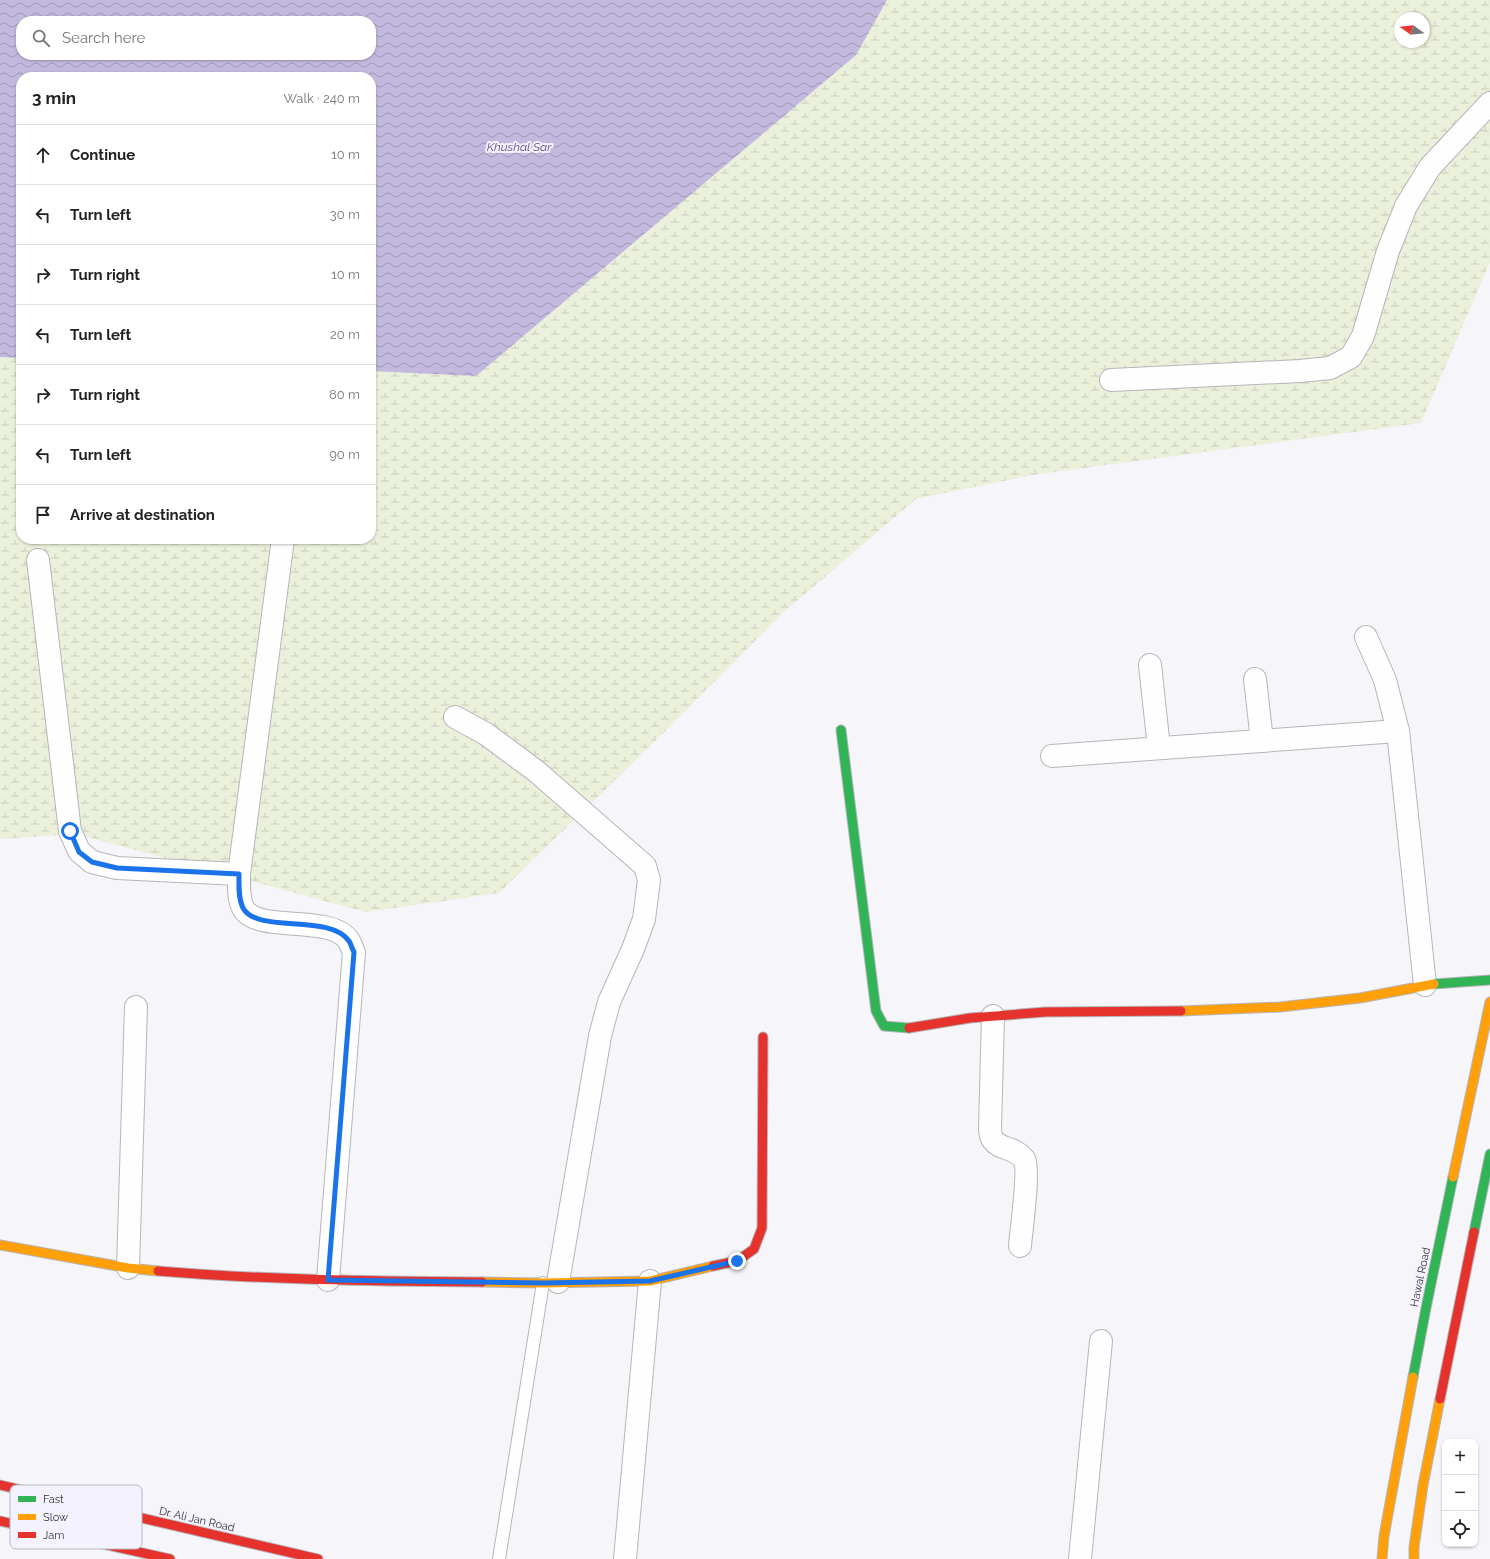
<!DOCTYPE html>
<html lang="en">
<head>
<meta charset="utf-8">
<style>
  body { margin:0; font-family:Raleway,sans-serif; background:#f2f2f2; color:#222 }
  .controls { position:absolute; right:12px; bottom:12px; display:grid; overflow:hidden; border-radius:8px; box-shadow:0 1px 3px #0004 }
  .controls button { width:36px; height:36px; display:grid; place-items:center; padding:0; border:0; border-bottom:1px solid #e0e0e0; background:#fff; color:#222; font:20px sans-serif }
  .compass { position:absolute; left:1394px; top:12px; width:36px; height:36px; border-radius:50%; background:#fff; box-shadow:0 1px 3px #0004; rotate:285deg }
  .stop { position:absolute; width:12px; height:12px; margin:-9px; border:3px solid #1a73e8; border-radius:50%; background:#fff }
  .stop.end { background:#1a73e8; border-color:#fff; box-shadow:0 1px 4px #0008 }
  .list { margin:0; padding:0; list-style:none }
  h2 { display:flex; justify-content:space-between; align-items:center; height:52px; margin:0; padding:0 16px; font-size:17px }
  h2 small { font-size:13px; font-weight:400; color:#767676 }
  .list li { display:grid; grid-template-columns:26px 1fr auto; gap:12px; align-items:center; box-sizing:border-box; height:60px; padding:0 16px; border-top:1px solid #e0e0e0 }
  .list b { display:block; font-size:15px; white-space:nowrap }
  .list em { font-size:13px; font-style:normal; color:#767676 }
  .icon { flex:none; width:22px; height:22px; fill:none; stroke:currentColor; stroke-width:2; stroke-linecap:round; stroke-linejoin:round }
  .map { position:relative; flex:none; width:1490px; height:1559px; overflow:hidden }
  .search { position:absolute; background:#fff; box-shadow:0 1px 3px #0004; left:16px; top:16px; width:360px; height:44px; display:flex; align-items:center; gap:10px; box-sizing:border-box; padding:0 14px; border-radius:16px; color:#767676; font-size:15px }
  .panel { position:absolute; background:#fff; box-shadow:0 1px 3px #0004; left:16px; top:72px; width:360px; height:472px; border-radius:16px }
  .map>svg:first-child { display:block }
  .wetland { fill:url(#wetland-marsh); fill-rule:evenodd }
  .water { fill:url(#water-waves); fill-rule:evenodd }
  .lines { fill:none; stroke-linecap:round; stroke-linejoin:round }
  .lane-casing { stroke:#b6b5ba; stroke-width:14 }
  .street-casing { stroke:#b6b5ba; stroke-width:24 }
  .fast-casing { stroke:#b6b5ba; stroke-width:11 }
  .slow-casing { stroke:#b6b5ba; stroke-width:11 }
  .jam-casing { stroke:#b6b5ba; stroke-width:11 }
  .lane { stroke:#fefefe; stroke-width:12 }
  .street { stroke:#fefefe; stroke-width:22 }
  .fast { stroke:#30b455; stroke-width:9 }
  .slow { stroke:#ff9f0a; stroke-width:9 }
  .jam { stroke:#e5322d; stroke-width:9 }
  .route { stroke:#1a73e8; stroke-width:5 }
  .labels { text-anchor:middle; stroke-width:4; stroke-linejoin:round; paint-order:stroke }
  .street-label { font-size:11px; fill:#333138; stroke:#f4f2fd }
  .water-label { font-size:12px; font-style:italic; fill:#5e4888; stroke:#f4f2fd }
  .key { fill:#f4f2fd; stroke:#bab8c2; stroke-width:1 }
  .key-label { font-size:11px; fill:#333138 }
</style>
</head>
<body>
<div class="map">
<svg width="1490" height="1559" viewBox="0 0 1490 1559">
  <defs>
    <pattern id="wetland-marsh" width="20" height="14" patternUnits="userSpaceOnUse"><rect width="20" height="14" fill="#ebf0da"/><path d="M1 5h8M5 5V1M11 12h8M15 12V8" fill="none" stroke="#cacebc"/></pattern>
    <pattern id="water-waves" width="16" height="10" patternUnits="userSpaceOnUse"><rect width="16" height="10" fill="#c3b9de"/><path d="M0 5q4-4 8 0t8 0" fill="none" stroke="#9f97b5"/></pattern>
  </defs>
  <rect width="100%" height="100%" fill="#f5f5fa"/>
  <path class="wetland" d="M 0,0 L 1490,0 L 1490,262 L 1421,423 L 1032,475 L 916,499 L 785,611 L 647,749 L 499,893 L 366,912 L 76,834 L 0,839 ZM 1400,18 L 1424,18 L 1424,42 L 1400,42 ZM 21,21 L 371,21 L 371,55 L 21,55 ZM 21,77 L 371,77 L 371,539 L 21,539 Z"/>
  <path class="water" d="M 0,0 L 887,0 L 856,55 L 476,376 L 371,371 L 371,77 L 21,77 L 21,358 L 0,357 ZM 21,21 L 371,21 L 371,55 L 21,55 Z"/>
  <g class="lines">
    <g class="lane-casing">
      <polyline id="lane" points="499,1559 543,1283"/>
    </g>
    <g class="street-casing">
      <g id="street">
        <polyline points="1111,380 1300,371 1330,368 1351,357 1363,336 1388,251 1406,206 1430,167 1490,103"/>
        <path d="M 283,539 L 239,874 C 239,885 238,898 243,908 C 257,934 331,913 349,941 C 351,944 352,949 354,952 L 328,1280"/>
        <polyline points="38,560 70,831 79,851 92,862 117,868 239,874"/>
        <polyline points="1366,637 1385,680 1398,731 1425,985"/>
        <polyline points="1150,665 1159,748"/>
        <polyline points="1255,679 1262,741"/>
        <polyline points="455,717 486,734 536,771 645,866 649,880 644,919 633,949 609,1002 600,1036 558,1282"/>
        <polyline points="1052,756 1398,731"/>
        <path d="M 993,1016 L 990,1128 C 990,1131 991,1137 993,1140 C 1000,1150 1015,1147 1024,1159 C 1030,1169 1021,1232 1020,1246"/>
        <polyline points="128,1268 136,1007"/>
        <polyline points="625,1559 650,1281"/>
        <polyline points="1080,1559 1101,1341"/>
      </g>
    </g>
    <g class="fast-casing">
      <g id="fast">
        <polyline points="841,730 876,1011 884,1026 909,1028"/>
        <polyline points="1434,984 1490,980"/>
        <polyline points="1474,1232 1490,1154"/>
        <polyline points="1413,1377 1426,1308 1453,1177"/>
      </g>
    </g>
    <g class="slow-casing">
      <g id="slow">
        <polyline points="1181,1011 1280,1007 1360,998 1434,984"/>
        <polyline points="1453,1177 1490,1002"/>
        <polyline points="0,1245 128,1268 158,1271"/>
        <polyline points="482,1282 543,1283 650,1281 713,1266"/>
        <polyline points="1382,1559 1384,1536 1413,1377"/>
        <polyline points="1414,1559 1414,1547 1423,1485 1440,1399"/>
      </g>
    </g>
    <g class="jam-casing">
      <g id="jam">
        <polyline points="909,1028 970,1018 1045,1012 1181,1011"/>
        <polyline points="713,1266 737,1261 754,1249 762,1228 763,1037"/>
        <path d="M 158,1271 C 265,1280 374,1281 482,1282"/>
        <polyline points="1440,1399 1474,1232"/>
        <polyline points="0,1485 318,1559"/>
        <polyline points="0,1521 170,1559"/>
      </g>
    </g>
    <use href="#lane" class="lane"/>
    <use href="#street" class="street"/>
    <use href="#fast" class="fast"/>
    <use href="#slow" class="slow"/>
    <use href="#jam" class="jam"/>
  </g>
  <g class="lines">
    <path class="route" d="M 70,831 L 79,852 L 92,862 L 117,868 L 239,874 C 239,885 238,898 243,908 C 257,934 330,913 349,941 C 351,944 352,949 354,952 L 328,1280 L 544,1283 L 650,1281 L 737,1261"/>
  </g>
  <g class="labels">
    <g class="street-label">
      <text transform="translate(1420 1277) rotate(-78)" y="4">Hawal Road</text>
      <text transform="translate(197 1519) rotate(13)" y="4">Dr. Ali Jan Road</text>
    </g>
    <g class="water-label">
      <text x="519" y="151">Khushal Sar</text>
    </g>
  </g>
  <rect x="10" y="1485" width="132" height="64" rx="6" class="key"/>
  <rect x="18" y="1496" width="18" height="6" fill="#30b455"/>
  <rect x="18" y="1514" width="18" height="6" fill="#ff9f0a"/>
  <rect x="18" y="1532" width="18" height="6" fill="#e5322d"/>
  <g class="key-label">
    <text x="43" y="1503">Fast</text>
    <text x="43" y="1521">Slow</text>
    <text x="43" y="1539">Jam</text>
  </g>
</svg>
<div class="controls">
<button>+</button>
<button>−</button>
<button><svg class="icon" aria-label="locate" viewBox="0 0 24 24"><circle cx="12" cy="12" r="6"/><path d="M12 2v4M12 18v4M2 12h4M18 12h4"/></svg></button>
</div>
<svg class="compass" viewBox="-18 -18 36 36"><path d="M0-13l5 13h-10z" fill="#e53935"/><path d="M0 13l5-13h-10z" fill="#767676"/></svg>
<div class="stop" style="left:70px;top:831px"></div>
<div class="stop end" style="left:737px;top:1261px"></div>
<div class="search"><svg class="icon" aria-label="search" viewBox="0 0 24 24"><circle cx="10" cy="10" r="6"/><path d="M15 15l6 6"/></svg>Search here</div>
<section class="panel">
<h2>3 min<small>Walk · 240 m</small></h2>
<ul class="list">
<li><svg class="icon" aria-label="ahead" viewBox="0 0 24 24"><path d="M12 20V5M6 11l6-6 6 6"/></svg><div><b>Continue</b></div><em>10 m</em></li>
<li><svg class="icon" aria-label="left" viewBox="0 0 24 24"><path d="M17 20v-9H6M10 6l-5 5 5 5"/></svg><div><b>Turn left</b></div><em>30 m</em></li>
<li><svg class="icon" aria-label="right" viewBox="0 0 24 24"><path d="M7 20v-9h11M14 6l5 5-5 5"/></svg><div><b>Turn right</b></div><em>10 m</em></li>
<li><svg class="icon" aria-label="left" viewBox="0 0 24 24"><path d="M17 20v-9H6M10 6l-5 5 5 5"/></svg><div><b>Turn left</b></div><em>20 m</em></li>
<li><svg class="icon" aria-label="right" viewBox="0 0 24 24"><path d="M7 20v-9h11M14 6l5 5-5 5"/></svg><div><b>Turn right</b></div><em>80 m</em></li>
<li><svg class="icon" aria-label="left" viewBox="0 0 24 24"><path d="M17 20v-9H6M10 6l-5 5 5 5"/></svg><div><b>Turn left</b></div><em>90 m</em></li>
<li><svg class="icon" aria-label="arrive" viewBox="0 0 24 24"><path d="M6 21V4h12l-3 4 3 4H6"/></svg><div><b>Arrive at destination</b></div></li>
</ul>
</section>
</div>
</body>
</html>
